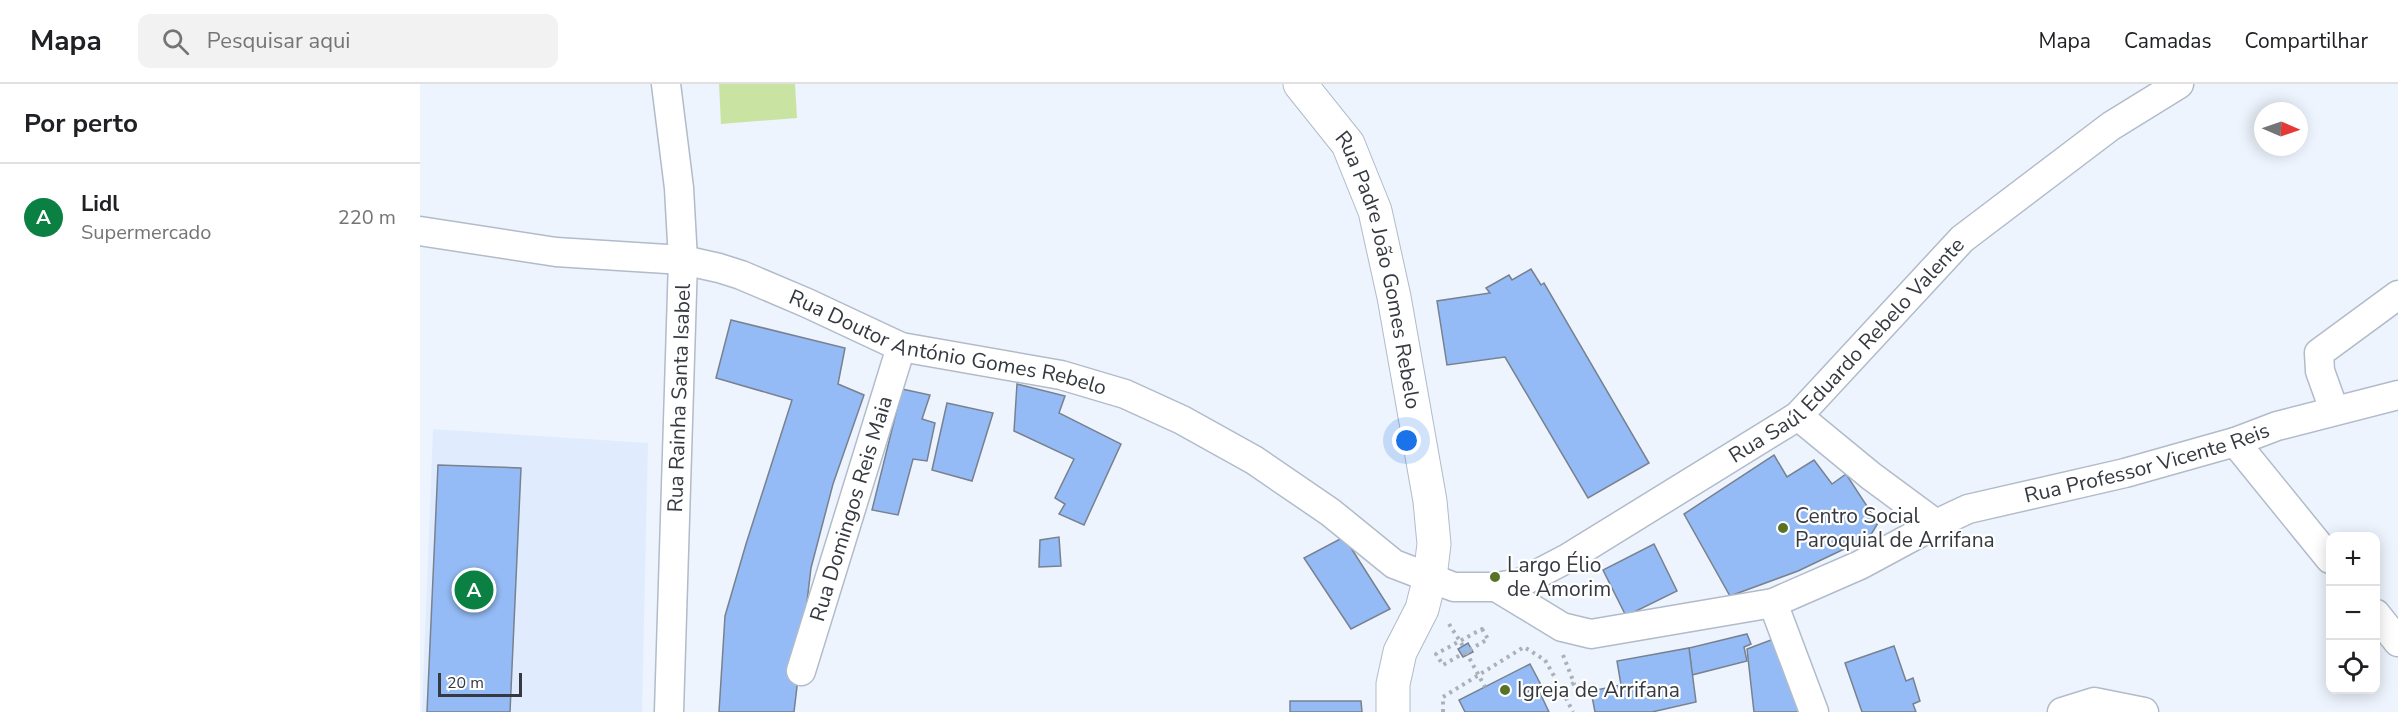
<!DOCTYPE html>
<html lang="pt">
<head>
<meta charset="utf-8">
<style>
  body { margin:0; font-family:"Nunito Sans",sans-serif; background:#f2f2f2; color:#202124 }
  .controls { position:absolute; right:18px; bottom:18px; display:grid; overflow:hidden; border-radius:12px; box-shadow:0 3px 15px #0003 }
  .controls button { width:54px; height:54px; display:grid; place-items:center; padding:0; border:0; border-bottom:2px solid #e0e0e0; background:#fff; color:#202124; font:30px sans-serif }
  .compass { position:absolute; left:1834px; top:18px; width:54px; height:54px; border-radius:50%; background:#fff; box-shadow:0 3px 15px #0003; rotate:92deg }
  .scale { position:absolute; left:18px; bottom:15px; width:84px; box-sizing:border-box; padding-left:6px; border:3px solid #363a40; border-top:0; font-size:16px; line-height:21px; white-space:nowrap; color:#363a40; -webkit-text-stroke:4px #fff; paint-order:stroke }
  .you { position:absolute; left:987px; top:357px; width:21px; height:21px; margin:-15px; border:4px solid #fff; border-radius:50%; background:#1a73e8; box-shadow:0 0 0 9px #1a73e833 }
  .badge { display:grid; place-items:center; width:39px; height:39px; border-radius:50%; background:#0b8043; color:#fff; font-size:20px; font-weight:700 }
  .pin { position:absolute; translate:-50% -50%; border:3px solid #fff; box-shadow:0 2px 6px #0006 }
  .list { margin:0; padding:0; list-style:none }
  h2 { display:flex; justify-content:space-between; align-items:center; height:78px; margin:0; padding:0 24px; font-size:26px }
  h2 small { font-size:20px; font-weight:400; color:#757577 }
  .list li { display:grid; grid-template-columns:39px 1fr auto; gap:18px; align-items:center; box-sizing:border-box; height:108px; padding:0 24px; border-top:2px solid #e0e0e0 }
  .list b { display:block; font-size:22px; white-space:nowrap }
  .list p { margin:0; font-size:20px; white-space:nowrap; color:#757577 }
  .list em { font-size:20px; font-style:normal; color:#757577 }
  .icon { flex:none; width:33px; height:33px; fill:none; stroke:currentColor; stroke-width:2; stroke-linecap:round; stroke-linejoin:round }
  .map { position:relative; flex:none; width:1978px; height:628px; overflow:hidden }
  header { display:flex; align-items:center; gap:36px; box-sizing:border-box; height:84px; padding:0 30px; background:#fff; border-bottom:2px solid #e0e0e0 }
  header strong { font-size:28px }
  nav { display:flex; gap:33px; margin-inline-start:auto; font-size:21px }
  .search { width:420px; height:54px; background:#f2f2f2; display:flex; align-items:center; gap:15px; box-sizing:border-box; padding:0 21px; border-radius:12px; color:#757577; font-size:22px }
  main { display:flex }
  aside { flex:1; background:#fff }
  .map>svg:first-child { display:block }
  .built { fill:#e0ecfd }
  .green { fill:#c9e3a3 }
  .building { fill:#94bbf5; stroke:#78818f; stroke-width:1.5 }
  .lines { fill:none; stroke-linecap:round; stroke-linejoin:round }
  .minor-casing { stroke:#b1bbca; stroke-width:31 }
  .major-casing { stroke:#b1bbca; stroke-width:35 }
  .path { stroke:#acb1b9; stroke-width:4; stroke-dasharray:3 4.5; stroke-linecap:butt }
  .minor { stroke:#fff; stroke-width:28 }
  .major { stroke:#fff; stroke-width:33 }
  .poi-dot { fill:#587326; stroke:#fff; stroke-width:2 }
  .labels { text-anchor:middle; stroke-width:4.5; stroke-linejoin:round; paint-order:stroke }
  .street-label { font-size:21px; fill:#363a40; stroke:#fff }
  .poi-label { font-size:21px; fill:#363a40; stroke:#fff; text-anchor:start }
</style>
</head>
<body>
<header>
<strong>Mapa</strong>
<div class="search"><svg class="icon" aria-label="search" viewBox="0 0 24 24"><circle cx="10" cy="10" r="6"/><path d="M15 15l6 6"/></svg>Pesquisar aqui</div>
<nav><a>Mapa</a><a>Camadas</a><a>Compartilhar</a></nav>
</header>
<main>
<aside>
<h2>Por perto<small></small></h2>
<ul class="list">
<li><span class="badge">A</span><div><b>Lidl</b><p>Supermercado</p></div><em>220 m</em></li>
</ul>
</aside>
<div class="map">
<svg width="1978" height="628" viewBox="0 0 1978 628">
  <rect width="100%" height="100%" fill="#edf4fd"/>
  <polygon class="built" points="13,345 228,359 222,628 2,628"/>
  <polygon class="green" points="299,0 375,0 377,34 301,40"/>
  <g class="building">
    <polygon points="1111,185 1121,201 1124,199 1229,379 1168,414 1085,273 1027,281 1017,217 1070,209 1066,204 1089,191 1092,196"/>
    <polygon points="311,236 425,264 418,300 444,311 413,400 391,484 374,628 299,628 305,532 326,460 372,316 296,294"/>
    <polygon points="597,300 645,312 639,329 701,360 664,441 639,430 645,420 635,414 654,375 594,347"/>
    <polygon points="482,305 510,311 502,335 515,339 507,377 493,375 478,431 452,426"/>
    <polygon points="527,319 573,329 552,397 512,386"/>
    <polygon points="1354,371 1367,393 1394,376 1412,400 1426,390 1458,439 1452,449 1441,457 1378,487 1310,512 1264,430"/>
    <polygon points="18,381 101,384 90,628 7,628"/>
    <polygon points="639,453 641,482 619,483 620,456"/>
    <polygon points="924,453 970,525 931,545 884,474"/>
    <polygon points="1234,460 1257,507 1206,532 1183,486"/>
    <polygon points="1327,550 1331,560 1324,563 1327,577 1272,591 1269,564"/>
    <polygon points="1359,553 1380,628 1334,628 1327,565"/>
    <polygon points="1048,559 1053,568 1043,573 1038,565"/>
    <polygon points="1474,562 1486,597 1493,594 1500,617 1493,620 1496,628 1442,628 1425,579"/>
    <polygon points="1269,564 1276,618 1232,628 1175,628 1171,607 1201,601 1197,577"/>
    <polygon points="1110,580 1121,601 1102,611 1105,617 1120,609 1129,628 1045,628 1039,616"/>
    <polygon points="870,617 941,617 942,628 870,628"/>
  </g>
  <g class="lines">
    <g class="minor-casing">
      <g id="minor">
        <polyline points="246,0 259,104 263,176 249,628"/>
        <path id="s1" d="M 0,147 L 136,168 L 263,176 L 299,184 L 321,191 L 387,219 L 481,263 L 641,291 L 705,310 L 762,336 L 834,376 L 910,428 L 974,480 L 1034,503 L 1076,503 L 1100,499 L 1148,474 L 1378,332 L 1542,155 L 1691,42 L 1759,0"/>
        <polyline points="1914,326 1900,287 1899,269 1978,211"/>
        <polyline points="1378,332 1451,392 1516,440"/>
        <polyline points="1815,358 1910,475"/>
        <path id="s2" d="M 1076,503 L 1142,543 L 1171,550 L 1353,519 L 1440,481 L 1516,440 L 1548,425 L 1705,389 L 1815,358 L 1857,342 L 1978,311"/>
        <polyline points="1353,519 1394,628"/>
        <polyline points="1956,530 1978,558"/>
        <path id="s3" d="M 381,587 L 481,263"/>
        <polyline points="1642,628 1674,618 1724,628"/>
      </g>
    </g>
    <g class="major-casing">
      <g id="major">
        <path id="s4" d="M 880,0 L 928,60 L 955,127 L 974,213 L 1010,417 L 1014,460 L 1010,493 L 1002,525 L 980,568 L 973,600 L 973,628"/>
      </g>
    </g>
    <g class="path">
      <polyline points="1029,540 1043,562"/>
      <polygon points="1062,545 1068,555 1023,581 1016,570"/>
      <polyline points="1046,568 1065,603"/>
      <polyline points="1143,571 1154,599 1142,606 1153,628"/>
      <polyline points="1023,628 1023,613 1104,563 1125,576 1142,606"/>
    </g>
    <use href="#minor" class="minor"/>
    <use href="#major" class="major"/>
  </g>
  <g class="poi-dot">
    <circle cx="1363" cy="444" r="6"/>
    <circle cx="1075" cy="493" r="6"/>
    <circle cx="1085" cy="606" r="6"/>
  </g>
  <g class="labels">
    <g class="street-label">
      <text dy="7" stroke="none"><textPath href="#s4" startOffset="207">Rua Padre João Gomes Rebelo</textPath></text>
      <text dy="7" stroke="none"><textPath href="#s1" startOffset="544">Rua Doutor António Gomes Rebelo</textPath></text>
      <text dy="7" stroke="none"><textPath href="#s1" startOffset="1584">Rua Saúl Eduardo Rebelo Valente</textPath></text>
      <text transform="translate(259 314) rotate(-88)" y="7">Rua Rainha Santa Isabel</text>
      <text dy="7" stroke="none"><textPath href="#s2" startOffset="693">Rua Professor Vicente Reis</textPath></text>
      <text dy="7" stroke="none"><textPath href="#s3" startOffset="170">Rua Domingos Reis Maia</textPath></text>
    </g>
    <g class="poi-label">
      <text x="1375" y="439">Centro Social<tspan x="1375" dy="24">Paroquial de Arrifana</tspan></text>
      <text x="1087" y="488">Largo Élio<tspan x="1087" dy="24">de Amorim</tspan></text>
      <text x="1097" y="613">Igreja de Arrifana</text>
    </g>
  </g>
</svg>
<div class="controls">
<button>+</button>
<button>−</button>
<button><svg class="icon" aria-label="locate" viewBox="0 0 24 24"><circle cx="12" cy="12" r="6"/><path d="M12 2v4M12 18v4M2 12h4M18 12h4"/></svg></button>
</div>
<svg class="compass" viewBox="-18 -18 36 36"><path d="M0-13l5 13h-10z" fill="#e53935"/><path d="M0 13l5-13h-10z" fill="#757577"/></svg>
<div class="scale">20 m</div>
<div class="you"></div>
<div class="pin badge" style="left:54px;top:506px">A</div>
</div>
</main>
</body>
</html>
